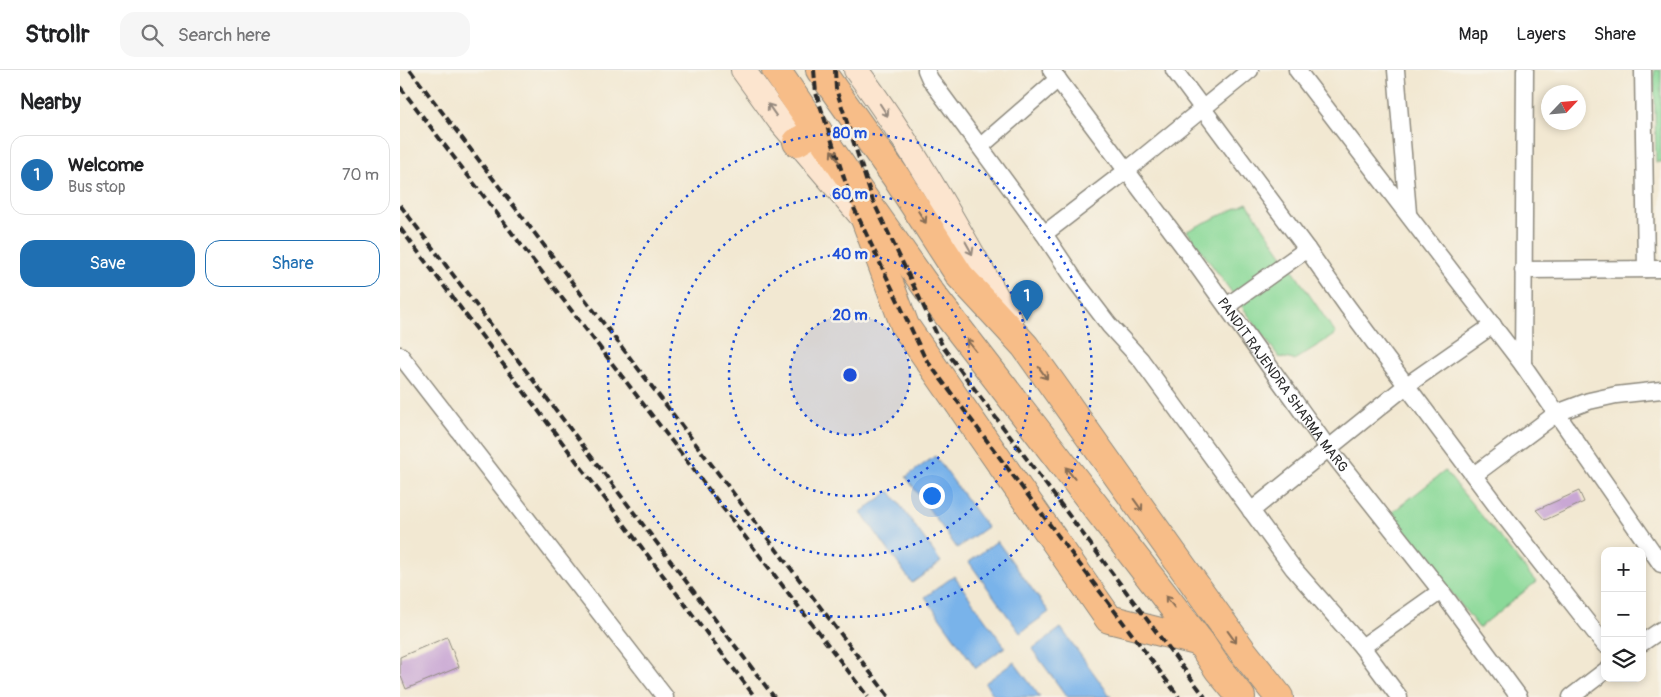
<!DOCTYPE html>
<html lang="en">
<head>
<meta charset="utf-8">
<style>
  body { margin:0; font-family:Pangolin,sans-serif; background:#f6f6f6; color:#202124 }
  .controls { position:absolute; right:15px; bottom:15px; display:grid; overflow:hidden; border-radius:10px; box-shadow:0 2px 8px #0003 }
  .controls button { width:45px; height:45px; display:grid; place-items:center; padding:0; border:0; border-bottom:1px solid #e0e0e0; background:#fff; color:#202124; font:25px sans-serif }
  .compass { position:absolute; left:1141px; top:15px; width:45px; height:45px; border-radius:50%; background:#fff; box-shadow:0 2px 8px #0003; rotate:64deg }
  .you { position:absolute; left:531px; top:425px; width:18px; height:18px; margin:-12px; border:4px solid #fff; border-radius:50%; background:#1a73e8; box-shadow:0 0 0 8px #1a73e833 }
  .badge { display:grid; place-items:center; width:32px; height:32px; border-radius:50%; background:#1f6fb2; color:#fff; font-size:16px; font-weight:700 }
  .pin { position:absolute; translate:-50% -41px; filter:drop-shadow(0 1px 2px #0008) }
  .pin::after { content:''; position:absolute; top:26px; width:18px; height:15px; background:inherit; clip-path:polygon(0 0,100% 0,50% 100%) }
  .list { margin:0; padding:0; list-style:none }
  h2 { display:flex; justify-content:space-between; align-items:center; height:65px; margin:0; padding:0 20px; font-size:21px }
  h2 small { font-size:16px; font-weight:400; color:#757577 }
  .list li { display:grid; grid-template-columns:32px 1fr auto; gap:15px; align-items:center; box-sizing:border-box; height:80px; margin:0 10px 10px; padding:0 10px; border:1px solid #e0e0e0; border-radius:15px }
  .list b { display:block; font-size:19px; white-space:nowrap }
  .list p { margin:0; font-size:16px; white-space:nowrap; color:#757577 }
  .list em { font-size:16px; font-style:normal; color:#757577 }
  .actions { display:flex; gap:10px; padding:15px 20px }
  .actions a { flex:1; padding:11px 0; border:1px solid #1f6fb2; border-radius:15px; text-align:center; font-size:18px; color:#1f6fb2 }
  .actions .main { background:#1f6fb2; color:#fff }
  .icon { flex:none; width:28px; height:28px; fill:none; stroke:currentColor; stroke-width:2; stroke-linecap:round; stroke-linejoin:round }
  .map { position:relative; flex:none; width:1261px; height:627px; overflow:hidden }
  header { display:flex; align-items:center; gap:30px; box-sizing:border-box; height:70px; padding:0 25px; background:#fff; border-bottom:1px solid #e0e0e0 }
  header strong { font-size:24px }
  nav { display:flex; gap:28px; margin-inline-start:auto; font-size:18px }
  .search { width:350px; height:45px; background:#f6f6f6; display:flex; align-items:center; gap:12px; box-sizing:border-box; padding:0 18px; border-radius:15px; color:#757577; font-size:19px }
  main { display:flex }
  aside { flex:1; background:#fff }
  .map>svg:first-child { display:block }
  .green { fill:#8ad998; stroke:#5a8262 }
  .water { fill:#79b3ea; stroke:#526f8a }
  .building { fill:#c9a7d4 }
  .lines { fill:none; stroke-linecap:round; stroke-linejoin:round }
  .minor-casing { stroke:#8e8a7e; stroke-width:19 }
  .secondary-casing { stroke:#8e8a7e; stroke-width:26 }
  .trunk-casing { stroke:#8e8a7e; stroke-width:30 }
  .minor { stroke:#fff; stroke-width:16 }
  .secondary { stroke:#fce5cf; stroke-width:24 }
  .trunk { stroke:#f7bd88; stroke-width:28 }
  .rail { stroke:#2b2b2b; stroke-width:4; stroke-dasharray:8 4; stroke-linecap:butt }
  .oneway { stroke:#94887d }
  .oneway2 { stroke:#876d55 }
  .ring { fill:none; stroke:#1d4ed8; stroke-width:2.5; stroke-dasharray:2.5 5 }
  .labels { text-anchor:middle; stroke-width:5; stroke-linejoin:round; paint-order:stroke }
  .street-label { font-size:14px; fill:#2b2b2b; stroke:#f7f3e8 }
  .centre { fill:#1d4ed8; stroke:#f7f3e8; stroke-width:2.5 }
  .ring-label { font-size:15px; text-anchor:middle; font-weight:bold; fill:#1d4ed8; stroke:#f7f3e8; stroke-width:5; stroke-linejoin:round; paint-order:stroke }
</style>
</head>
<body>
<header>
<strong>Strollr</strong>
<div class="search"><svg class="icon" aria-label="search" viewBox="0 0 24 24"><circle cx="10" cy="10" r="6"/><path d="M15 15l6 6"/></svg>Search here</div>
<nav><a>Map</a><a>Layers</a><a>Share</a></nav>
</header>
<main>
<aside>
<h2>Nearby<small></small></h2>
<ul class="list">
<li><span class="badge">1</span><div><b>Welcome</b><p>Bus stop</p></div><em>70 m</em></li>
</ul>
<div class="actions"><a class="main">Save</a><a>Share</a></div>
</aside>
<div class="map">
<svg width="1261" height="627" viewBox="0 0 1261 627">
  <rect width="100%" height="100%" fill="#f7f3e8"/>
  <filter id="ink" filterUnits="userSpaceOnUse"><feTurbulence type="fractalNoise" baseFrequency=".02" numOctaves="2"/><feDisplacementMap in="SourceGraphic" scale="10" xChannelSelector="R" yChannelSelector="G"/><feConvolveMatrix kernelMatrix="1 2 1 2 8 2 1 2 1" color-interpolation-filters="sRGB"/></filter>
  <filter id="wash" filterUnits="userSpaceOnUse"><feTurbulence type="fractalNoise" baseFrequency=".0096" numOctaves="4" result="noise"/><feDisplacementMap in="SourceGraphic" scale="20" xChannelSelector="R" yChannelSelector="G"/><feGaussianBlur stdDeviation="1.12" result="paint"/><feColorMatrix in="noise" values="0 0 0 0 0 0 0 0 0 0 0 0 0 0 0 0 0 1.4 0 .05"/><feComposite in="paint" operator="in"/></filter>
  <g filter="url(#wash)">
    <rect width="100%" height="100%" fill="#f2e8d2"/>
    <g class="green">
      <polygon points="1254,0 1261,0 1261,92 1256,92"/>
      <polygon points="847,133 936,264 894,290 879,287 787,161"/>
      <polygon points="1045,401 1136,512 1079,558 990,444"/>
    </g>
    <g class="water">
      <polygon points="535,386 587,457 557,478 506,407"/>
      <polygon points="490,421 541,492 512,513 461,442"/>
      <polygon points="597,471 649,542 620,563 569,492"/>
      <polygon points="554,506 605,577 576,598 525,527"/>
      <polygon points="661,558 711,627 667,627 632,579"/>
      <polygon points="614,592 640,627 595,627 585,613"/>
    </g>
    <g id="blocks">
      <g class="building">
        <polygon points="1179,421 1184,432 1145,450 1136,440"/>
        <polygon points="47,567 59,597 6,619 0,604 0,587"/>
      </g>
    </g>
  </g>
  <g filter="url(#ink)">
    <use href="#blocks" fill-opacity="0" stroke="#8e8a7e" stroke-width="1"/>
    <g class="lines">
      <g class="minor-casing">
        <g id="minor">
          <polyline points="526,0 530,9 644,164 677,213 709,255 741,290 893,498 962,577 999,627"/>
          <path id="s1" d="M 651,0 L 783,176 L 928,378 L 1041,521 L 1119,627"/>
          <polyline points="774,0 907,179 947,236 1101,442 1205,575"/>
          <polyline points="897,0 1123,295 1261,494"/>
          <polyline points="996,0 1008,143"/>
          <polyline points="1243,0 1246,199"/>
          <polyline points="581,76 658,9"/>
          <polyline points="644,164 726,101 850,0"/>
          <polyline points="1123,200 1261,199"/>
          <polyline points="827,236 907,179"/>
          <polyline points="0,285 265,627"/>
          <polyline points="1123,295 1125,0"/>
          <polyline points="1074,405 1157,343 1189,331 1216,325 1261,320"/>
          <polyline points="851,441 1007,315 1093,255"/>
          <polyline points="1242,573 1261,560"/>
          <polyline points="962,577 1041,521"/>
          <polyline points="1171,627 1205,601"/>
        </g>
      </g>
      <g class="secondary-casing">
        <g id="secondary">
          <polyline points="343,0 379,50 473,160"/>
          <path d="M 456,0 C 515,79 562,166 611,252"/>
        </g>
      </g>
      <g class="trunk-casing">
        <g id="trunk">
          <polyline points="376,0 451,110 530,222 800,572 818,599 841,627"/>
          <polyline points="420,0 496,107 560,206 625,276 841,579 879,627"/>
          <polyline points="397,72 417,60"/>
          <polyline points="464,146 505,256 709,549 800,572"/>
        </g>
      </g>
      <use href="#minor" class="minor"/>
      <use href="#secondary" class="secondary"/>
      <use href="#trunk" class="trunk"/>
      <g class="rail">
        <polyline points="10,0 489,627"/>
        <polyline points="414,0 416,23 454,138 525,288 779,627"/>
        <polyline points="435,0 436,19 473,131 543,277 805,627"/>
        <polyline points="0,17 468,627"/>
        <polyline points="0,135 374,627"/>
        <polyline points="0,158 355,627"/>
      </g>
    </g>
    <defs><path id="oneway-shaft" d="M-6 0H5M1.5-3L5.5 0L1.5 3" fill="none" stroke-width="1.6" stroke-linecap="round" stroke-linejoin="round" transform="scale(1.25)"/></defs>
    <g class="oneway">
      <use href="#oneway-shaft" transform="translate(372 40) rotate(-125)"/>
      <use href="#oneway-shaft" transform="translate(484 40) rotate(57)"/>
      <use href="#oneway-shaft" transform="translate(569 178) rotate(61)"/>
    </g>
    <g class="oneway2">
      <use href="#oneway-shaft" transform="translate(435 86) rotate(-124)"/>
      <use href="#oneway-shaft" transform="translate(522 147) rotate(57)"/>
      <use href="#oneway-shaft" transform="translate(571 275) rotate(-128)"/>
      <use href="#oneway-shaft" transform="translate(643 303) rotate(54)"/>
      <use href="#oneway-shaft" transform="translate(670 403) rotate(-128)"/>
      <use href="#oneway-shaft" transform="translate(738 435) rotate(54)"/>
      <use href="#oneway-shaft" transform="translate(770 532) rotate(-128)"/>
      <use href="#oneway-shaft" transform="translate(832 567) rotate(54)"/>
    </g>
  </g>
  <circle cx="450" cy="305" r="60" fill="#1d4ed8" fill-opacity=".12"/>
  <g class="ring">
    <circle cx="450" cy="305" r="60"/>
    <circle cx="450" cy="305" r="121"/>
    <circle cx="450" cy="305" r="181"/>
    <circle cx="450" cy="305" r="242"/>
  </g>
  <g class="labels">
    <g class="street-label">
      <text dy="5" stroke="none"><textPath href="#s1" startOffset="391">PANDIT RAJENDRA SHARMA MARG</textPath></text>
    </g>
  </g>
  <circle cx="450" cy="305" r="8" class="centre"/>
  <g class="ring-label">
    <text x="450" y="68">80 m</text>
    <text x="450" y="129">60 m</text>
    <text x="450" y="189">40 m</text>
    <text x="450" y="250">20 m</text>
  </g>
</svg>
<div class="controls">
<button>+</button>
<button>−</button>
<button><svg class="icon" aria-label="layers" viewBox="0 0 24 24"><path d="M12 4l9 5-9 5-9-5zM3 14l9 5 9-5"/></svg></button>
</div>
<svg class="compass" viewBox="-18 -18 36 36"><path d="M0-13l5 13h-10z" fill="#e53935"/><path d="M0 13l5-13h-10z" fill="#757577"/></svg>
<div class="you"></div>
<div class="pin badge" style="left:627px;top:251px">1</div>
</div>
</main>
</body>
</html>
